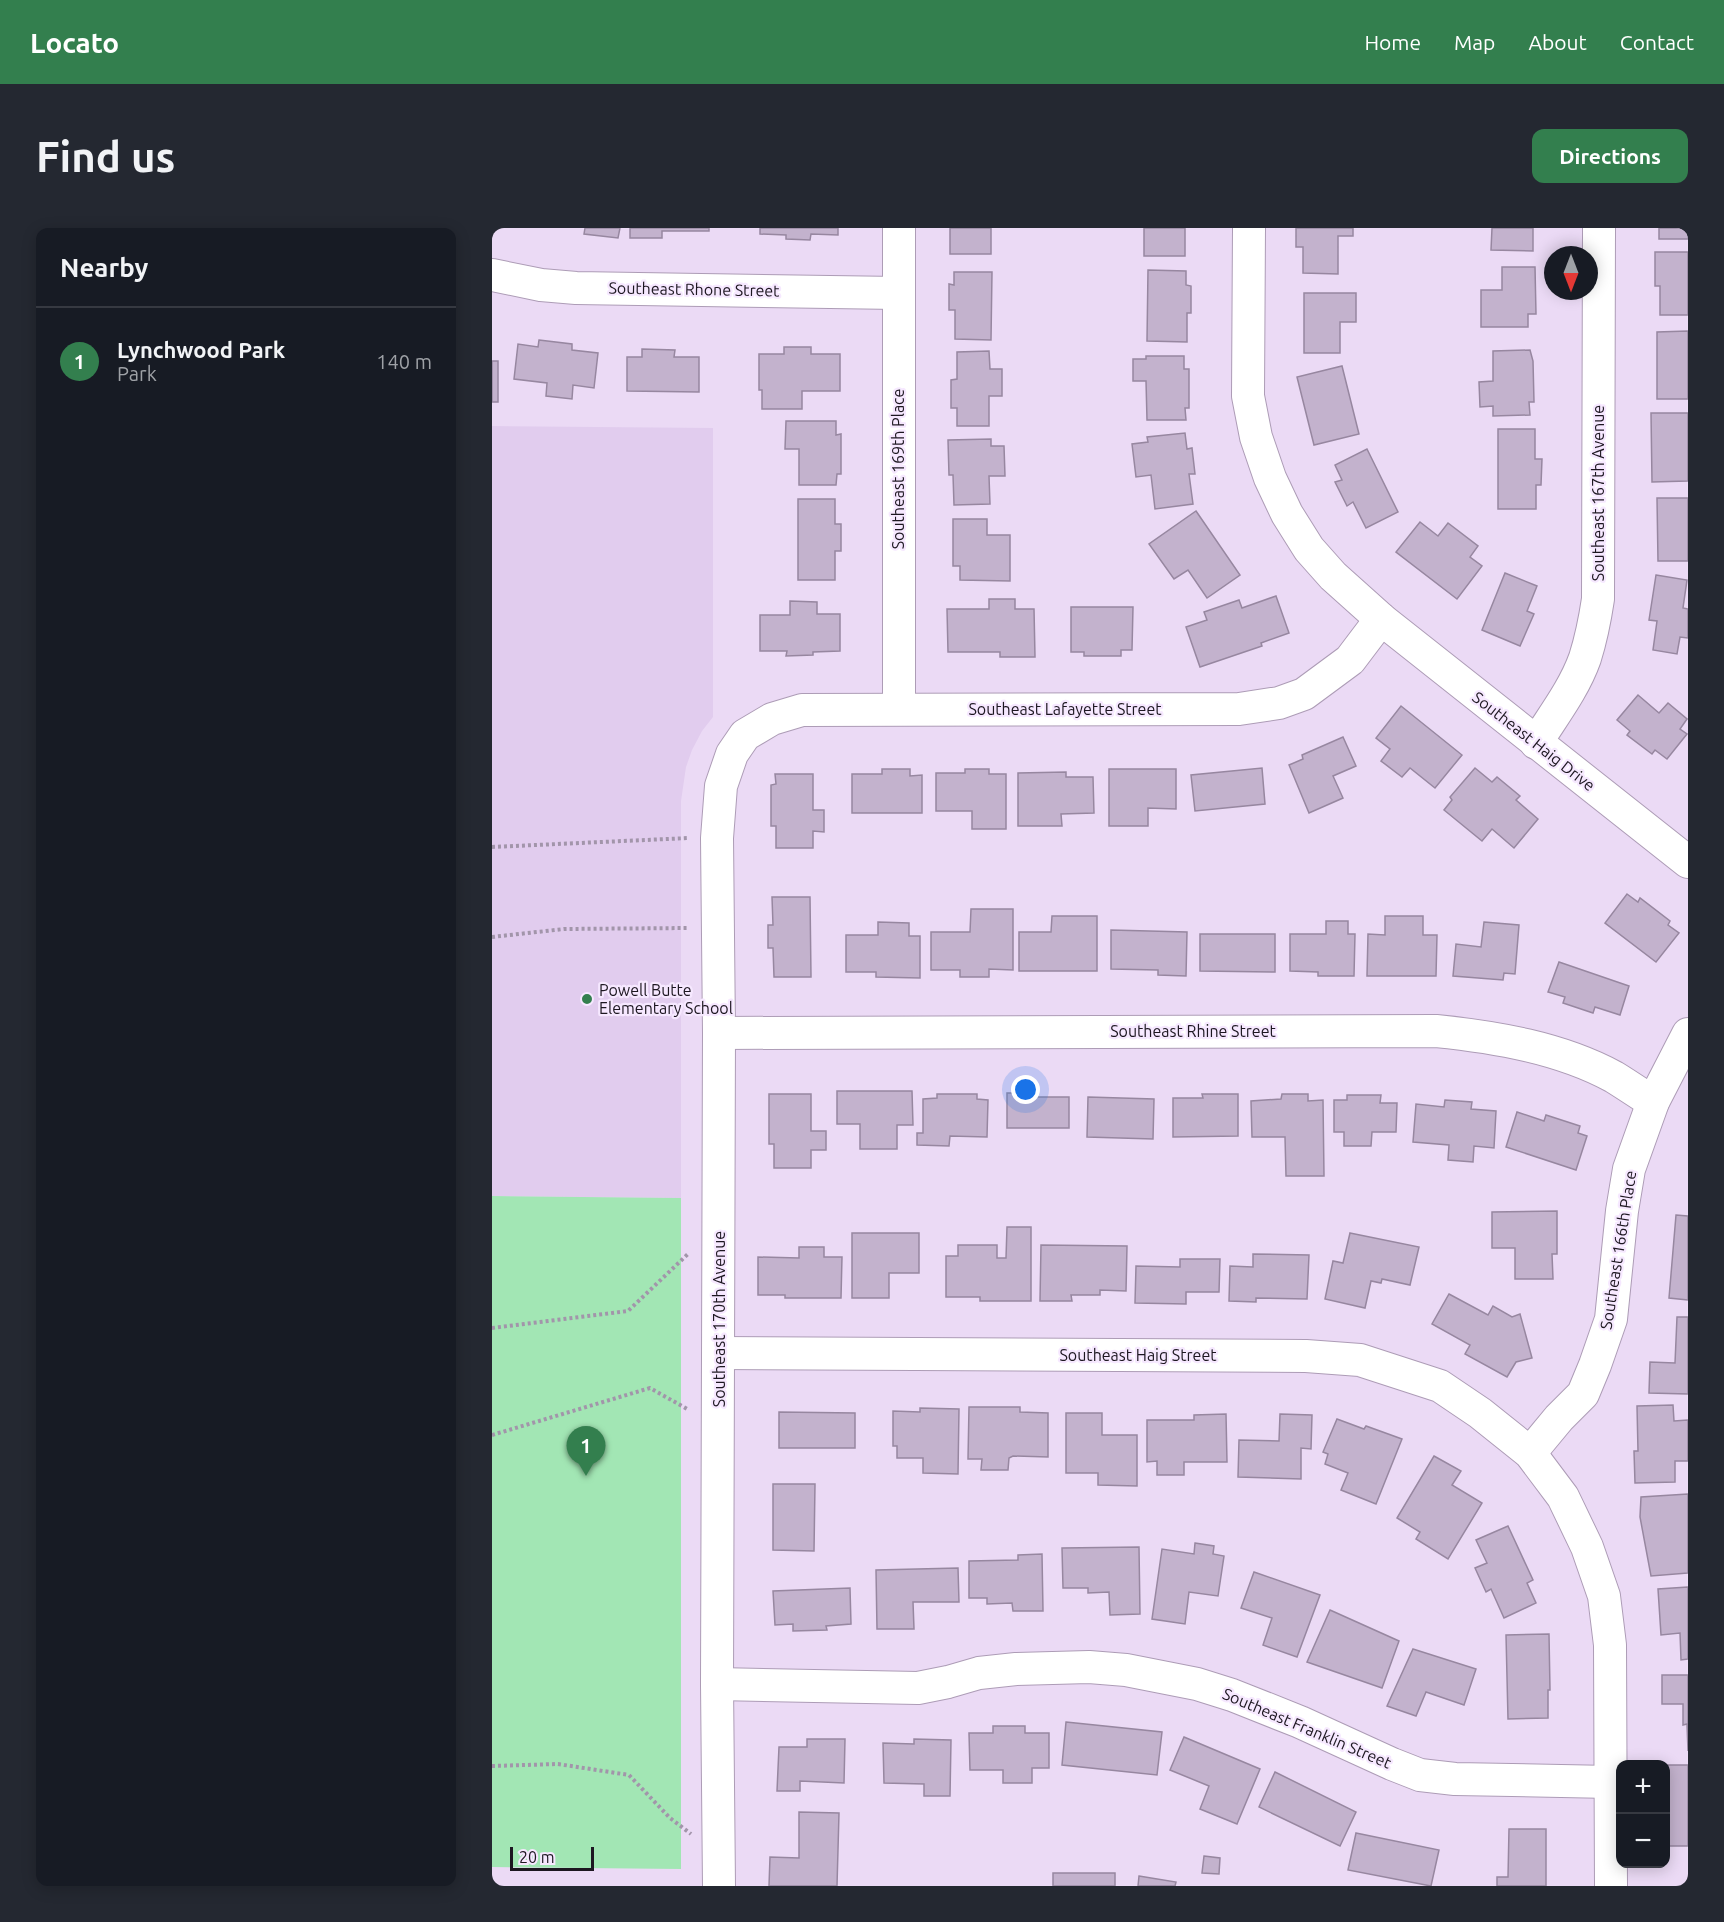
<!DOCTYPE html>
<html lang="en">
<head>
<meta charset="utf-8">
<style>
  body { margin:0; font-family:Ubuntu,sans-serif; background:#242831; color:#f1f3f6 }
  .controls { position:absolute; right:18px; bottom:18px; display:grid; overflow:hidden; border-radius:12px; box-shadow:0 3px 15px #0003 }
  .controls button { width:54px; height:54px; display:grid; place-items:center; padding:0; border:0; border-bottom:2px solid #363941; background:#171b24; color:#f1f3f6; font:30px sans-serif }
  .compass { position:absolute; left:1052px; top:18px; width:54px; height:54px; border-radius:50%; background:#171b24; box-shadow:0 3px 15px #0003; rotate:180deg }
  .scale { position:absolute; left:18px; bottom:15px; width:84px; box-sizing:border-box; padding-left:6px; border:3px solid #1d1721; border-top:0; font-size:16px; line-height:21px; white-space:nowrap; color:#1d1721; -webkit-text-stroke:4px #f6e8ff; paint-order:stroke }
  .you { position:absolute; left:534px; top:862px; width:21px; height:21px; margin:-15px; border:4px solid #fff; border-radius:50%; background:#1a73e8; box-shadow:0 0 0 9px #1a73e833 }
  .badge { display:grid; place-items:center; width:39px; height:39px; border-radius:50%; background:#337f4e; color:#fff; font-size:20px; font-weight:700 }
  .pin { position:absolute; translate:-50% -50px; filter:drop-shadow(0 2px 3px #0008) }
  .pin::after { content:''; position:absolute; top:32px; width:21px; height:18px; background:inherit; clip-path:polygon(0 0,100% 0,50% 100%) }
  .list { margin:0; padding:0; list-style:none }
  h2 { display:flex; justify-content:space-between; align-items:center; height:78px; margin:0; padding:0 24px; font-size:26px }
  h2 small { font-size:20px; font-weight:400; color:#9ea1a6 }
  .list li { display:grid; grid-template-columns:39px 1fr auto; gap:18px; align-items:center; box-sizing:border-box; height:108px; padding:0 24px; border-top:2px solid #363941 }
  .list b { display:block; font-size:22px; white-space:nowrap }
  .list p { margin:0; font-size:20px; white-space:nowrap; color:#9ea1a6 }
  .list em { font-size:20px; font-style:normal; color:#9ea1a6 }
  .map { position:relative; flex:none; width:1196px; height:1658px; overflow:hidden; border-radius:12px }
  header { display:flex; align-items:center; gap:36px; box-sizing:border-box; height:84px; padding:0 30px; background:#337f4e; color:#fff }
  header strong { font-size:28px }
  nav { display:flex; gap:33px; margin-inline-start:auto; font-size:21px }
  .intro { display:flex; align-items:center; justify-content:space-between; box-sizing:border-box; height:144px; padding:0 36px }
  h1 { margin:0; font-size:42px }
  .button { padding:15px 27px; border-radius:12px; background:#337f4e; color:#fff; font-size:21px; font-weight:700 }
  main { display:flex; gap:36px; padding:0 36px }
  aside { flex:1; background:#171b24; border-radius:12px; box-shadow:0 3px 15px #0003 }
  .map>svg:first-child { display:block }
  .built { fill:#e1ccee }
  .green { fill:#a2e6b4 }
  .building { fill:#c3b2cd; stroke:#9787a0; stroke-width:1.5 }
  .lines { fill:none; stroke-linecap:round; stroke-linejoin:round }
  .minor-casing { stroke:#ad9cb6; stroke-width:34 }
  .path { stroke:#a295aa; stroke-width:4; stroke-dasharray:3 3; stroke-linecap:butt }
  .minor { stroke:#fff; stroke-width:32 }
  .poi-dot { fill:#337f4e; stroke:#f6e8ff; stroke-width:2 }
  .labels { text-anchor:middle; stroke-width:4.5; stroke-linejoin:round; paint-order:stroke }
  .street-label { font-size:16px; fill:#1d1721; stroke:#f6e8ff }
  .poi-label { font-size:16px; fill:#1d1721; stroke:#f6e8ff; text-anchor:start }
</style>
</head>
<body>
<header>
<strong>Locato</strong>
<nav><a>Home</a><a>Map</a><a>About</a><a>Contact</a></nav>
</header>
<div class="intro"><h1>Find us</h1><a class="button">Directions</a></div>
<main>
<aside>
<h2>Nearby<small></small></h2>
<ul class="list">
<li><span class="badge">1</span><div><b>Lynchwood Park</b><p>Park</p></div><em>140 m</em></li>
</ul>
</aside>
<div class="map">
<svg width="1196" height="1658" viewBox="0 0 1196 1658">
  <rect width="100%" height="100%" fill="#ebdaf5"/>
  <polygon class="built" points="0,198 221,200 221,489 210,503 200,522 194,539 189,573 189,970 0,968"/>
  <polygon class="green" points="0,968 189,970 189,1641 0,1639"/>
  <g class="building">
    <polygon points="93,0 128,0 126,10 92,6"/>
    <polygon points="138,0 217,0 217,3 170,3 170,10 138,10"/>
    <polygon points="268,0 346,0 346,7 319,6 318,12 294,11 294,7 268,6"/>
    <rect x="458" y="0" width="41" height="26"/>
    <rect x="652" y="0" width="41" height="28"/>
    <polygon points="804,0 861,0 861,8 846,8 846,46 811,45 811,19 804,19"/>
    <polygon points="1000,0 1041,0 1041,23 999,22"/>
    <rect x="1167" y="0" width="29" height="11"/>
    <polygon points="1163,24 1196,24 1196,87 1168,87 1168,58 1163,58"/>
    <polygon points="1010,39 1043,39 1044,86 1036,86 1036,99 989,99 989,62 1010,62"/>
    <polygon points="656,42 694,43 694,57 699,58 699,85 695,85 695,114 655,113"/>
    <polygon points="462,44 500,44 499,112 463,111 463,82 457,82 457,56 462,57"/>
    <polygon points="812,65 864,65 864,94 848,94 848,125 812,125"/>
    <polygon points="1196,103 1196,171 1165,171 1165,104"/>
    <polygon points="47,112 80,116 80,122 106,125 102,160 81,157 80,171 54,168 55,155 22,151 26,116 46,119"/>
    <polygon points="292,119 319,119 319,126 348,126 348,163 310,163 310,181 270,181 270,162 267,162 267,126 292,126"/>
    <polygon points="150,121 183,122 182,129 207,129 207,164 135,163 135,129 150,129"/>
    <polygon points="1038,122 1041,133 1042,174 1037,174 1038,187 1001,188 1001,178 988,179 987,154 1001,153 1001,123"/>
    <polygon points="497,123 498,141 510,141 510,168 497,168 497,198 465,198 465,180 459,180 459,152 465,151 465,124"/>
    <polygon points="654,128 692,128 692,141 697,141 697,180 693,180 694,192 655,192 654,153 641,153 641,131 654,131"/>
    <rect x="0" y="133" width="6" height="41"/>
    <polygon points="850,138 867,206 822,217 805,149"/>
    <polygon points="1159,185 1196,185 1196,253 1160,254"/>
    <polygon points="294,193 344,193 344,207 349,206 349,246 345,246 344,257 307,257 307,221 293,221"/>
    <polygon points="1006,201 1043,201 1043,231 1050,231 1049,257 1044,257 1044,281 1006,281"/>
    <polygon points="693,205 695,221 700,220 703,246 697,246 701,276 663,281 659,247 644,249 640,216 656,214 655,209"/>
    <polygon points="499,211 499,218 512,218 513,248 497,248 498,276 462,277 461,247 457,247 456,212"/>
    <polygon points="875,221 906,284 874,300 861,274 855,278 843,254 850,252 843,237"/>
    <polygon points="1165,270 1196,270 1196,333 1166,333"/>
    <polygon points="306,271 343,271 343,296 349,296 349,323 343,323 343,352 306,352"/>
    <polygon points="704,283 748,347 715,370 696,342 682,351 657,316"/>
    <polygon points="461,291 495,291 495,307 518,307 518,353 468,352 468,338 461,338"/>
    <polygon points="928,294 946,308 956,295 986,318 978,329 990,338 965,371 904,324"/>
    <polygon points="1013,345 1045,358 1035,383 1042,386 1028,418 990,402"/>
    <polygon points="1164,347 1195,352 1191,380 1196,381 1196,410 1188,409 1185,426 1161,422 1165,393 1157,392"/>
    <polygon points="784,368 797,405 769,415 770,418 708,439 694,399 715,392 712,384 747,372 750,380"/>
    <polygon points="497,371 523,371 523,381 542,381 543,429 508,429 508,424 456,424 455,381 497,381"/>
    <polygon points="298,373 325,374 325,386 348,386 348,423 321,424 321,427 294,428 295,423 268,423 268,387 298,387"/>
    <polygon points="579,379 641,379 640,422 629,422 629,428 592,428 592,424 579,424"/>
    <polygon points="1146,467 1167,485 1176,475 1195,491 1188,501 1195,506 1175,531 1163,522 1160,526 1135,507 1138,503 1125,492"/>
    <polygon points="909,478 970,527 943,560 918,540 910,549 889,533 898,521 884,510"/>
    <polygon points="851,509 864,538 841,548 851,570 817,585 797,537 811,531 810,527"/>
    <polygon points="770,540 773,576 703,583 699,547"/>
    <polygon points="983,540 1000,554 1005,549 1028,568 1024,572 1046,591 1022,620 1000,601 990,613 952,582 960,572 958,569"/>
    <polygon points="390,541 418,541 418,548 430,547 430,585 360,585 360,546 390,546"/>
    <polygon points="473,541 497,541 497,546 514,546 514,601 480,601 480,583 444,583 444,545 473,545"/>
    <polygon points="617,541 684,541 684,581 656,580 656,598 617,598"/>
    <polygon points="574,544 574,549 601,549 602,585 569,586 570,598 526,598 526,545"/>
    <polygon points="283,546 321,546 321,582 332,582 332,604 321,603 321,620 284,620 284,598 279,598 279,557 284,556"/>
    <polygon points="1135,666 1146,674 1148,670 1178,693 1176,697 1187,705 1164,734 1113,695"/>
    <polygon points="280,669 318,669 319,749 282,749 281,720 276,720 276,697 281,697"/>
    <polygon points="479,681 521,681 521,742 497,741 497,749 468,749 468,742 439,742 439,704 478,704"/>
    <polygon points="560,688 605,688 605,743 527,743 527,704 559,704"/>
    <polygon points="893,688 931,688 931,707 945,707 944,748 875,748 876,706 893,707"/>
    <polygon points="834,693 856,693 856,706 863,706 862,748 826,748 826,744 798,743 798,706 834,706"/>
    <polygon points="386,694 417,695 417,708 428,708 428,750 384,749 384,744 354,744 354,707 386,707"/>
    <polygon points="992,694 1027,697 1023,746 1012,745 1011,752 961,748 964,716 989,719"/>
    <polygon points="619,702 695,704 694,748 666,747 666,742 619,741"/>
    <polygon points="708,706 783,706 783,744 708,743"/>
    <polygon points="1067,734 1137,758 1128,787 1103,779 1101,785 1071,775 1073,769 1056,764"/>
    <polygon points="345,863 420,863 421,897 405,897 405,921 368,921 368,896 345,896"/>
    <polygon points="515,865 536,865 536,869 577,869 577,900 515,900"/>
    <polygon points="277,866 319,866 319,903 334,903 334,922 319,922 319,940 282,940 282,916 277,916"/>
    <polygon points="445,866 485,866 485,871 496,872 495,909 458,908 457,918 425,917 425,905 431,905 431,871 445,870"/>
    <polygon points="710,866 746,866 746,908 681,909 681,870 711,870"/>
    <polygon points="790,866 816,866 816,873 831,872 832,948 794,948 793,909 760,909 759,873 789,871"/>
    <polygon points="855,867 889,867 888,875 905,875 904,904 880,904 879,918 852,918 852,904 842,904 842,872 855,872"/>
    <polygon points="596,869 662,871 661,911 595,909"/>
    <polygon points="953,872 980,874 979,881 1004,883 1002,920 982,918 981,934 956,932 957,917 921,914 924,876 952,879"/>
    <polygon points="1025,884 1052,893 1054,887 1088,898 1086,905 1095,908 1084,942 1014,919"/>
    <polygon points="1065,983 1065,1026 1060,1026 1061,1051 1023,1051 1023,1020 1000,1020 1000,984"/>
    <polygon points="1184,987 1196,988 1196,1072 1177,1070"/>
    <polygon points="515,999 539,999 539,1073 488,1073 488,1069 454,1069 454,1028 466,1028 466,1017 505,1017 505,1030 514,1030"/>
    <polygon points="360,1005 427,1005 427,1045 397,1045 397,1070 360,1070"/>
    <polygon points="858,1005 927,1019 918,1057 890,1051 889,1055 879,1053 873,1080 833,1071 841,1033 851,1035"/>
    <polygon points="549,1017 635,1018 634,1063 608,1062 608,1067 579,1067 580,1073 548,1073"/>
    <polygon points="307,1019 332,1019 332,1029 350,1029 349,1070 293,1070 293,1067 266,1067 266,1029 307,1030"/>
    <polygon points="761,1026 817,1027 815,1071 764,1070 764,1074 737,1073 738,1038 761,1039"/>
    <polygon points="688,1031 728,1031 727,1064 694,1064 694,1076 643,1075 644,1038 688,1039"/>
    <polygon points="957,1066 996,1087 1001,1078 1020,1089 1028,1086 1040,1130 1024,1134 1015,1149 973,1126 978,1117 940,1096"/>
    <polygon points="1185,1089 1196,1089 1196,1166 1157,1165 1158,1134 1183,1135"/>
    <polygon points="1181,1177 1182,1193 1196,1192 1196,1233 1183,1233 1183,1254 1143,1255 1142,1223 1146,1223 1145,1178"/>
    <polygon points="477,1179 528,1179 528,1184 556,1185 556,1229 521,1228 517,1230 516,1242 489,1242 490,1231 476,1231"/>
    <polygon points="428,1180 467,1181 466,1246 431,1245 431,1230 405,1230 405,1218 401,1218 401,1183 428,1184"/>
    <polygon points="287,1184 363,1185 363,1220 287,1220"/>
    <polygon points="574,1185 610,1185 610,1207 645,1207 645,1258 606,1257 606,1245 574,1245"/>
    <polygon points="734,1186 735,1234 692,1234 692,1247 665,1247 665,1233 655,1234 655,1192 702,1192 702,1187"/>
    <polygon points="788,1186 820,1187 819,1221 809,1220 809,1251 746,1249 747,1212 787,1213"/>
    <polygon points="845,1191 872,1201 874,1198 910,1211 884,1276 849,1262 856,1245 833,1236 836,1226 831,1224"/>
    <polygon points="942,1228 969,1243 960,1257 990,1275 956,1331 924,1311 928,1304 905,1290"/>
    <polygon points="281,1256 323,1256 322,1323 281,1322"/>
    <polygon points="1196,1266 1196,1345 1159,1348 1148,1289 1149,1269"/>
    <polygon points="1016,1298 1041,1352 1035,1355 1044,1375 1012,1390 999,1361 994,1364 983,1340 995,1335 984,1312"/>
    <polygon points="703,1315 722,1318 721,1326 732,1328 726,1368 697,1364 693,1396 660,1391 670,1321 702,1326"/>
    <polygon points="647,1319 648,1386 618,1387 617,1364 596,1365 596,1360 571,1360 570,1320"/>
    <polygon points="550,1326 551,1383 521,1383 520,1375 495,1376 495,1370 477,1370 477,1333 526,1332 526,1327"/>
    <polygon points="466,1340 467,1374 421,1374 422,1401 385,1401 384,1342"/>
    <polygon points="762,1344 828,1367 805,1429 771,1417 780,1390 749,1380"/>
    <polygon points="1196,1359 1196,1431 1189,1432 1188,1405 1169,1407 1166,1361"/>
    <polygon points="358,1360 359,1396 334,1398 335,1402 301,1403 301,1396 283,1397 281,1363"/>
    <polygon points="838,1382 907,1413 890,1460 815,1434"/>
    <polygon points="1057,1406 1058,1462 1056,1462 1056,1490 1016,1491 1014,1407"/>
    <polygon points="921,1421 984,1441 972,1477 934,1464 924,1488 895,1478"/>
    <polygon points="1170,1447 1196,1447 1196,1523 1195,1496 1191,1497 1191,1476 1170,1476"/>
    <polygon points="574,1494 670,1504 665,1547 570,1537"/>
    <polygon points="501,1498 533,1498 533,1505 557,1505 557,1540 540,1540 540,1555 511,1555 511,1542 478,1542 477,1505 501,1505"/>
    <polygon points="692,1509 768,1541 745,1596 708,1581 717,1558 678,1542"/>
    <polygon points="315,1511 353,1511 352,1555 308,1553 308,1563 285,1563 287,1519 315,1519"/>
    <polygon points="422,1511 459,1512 458,1568 432,1568 432,1556 392,1555 391,1515 422,1516"/>
    <polygon points="1174,1537 1196,1537 1196,1618 1175,1618"/>
    <polygon points="783,1544 864,1584 848,1618 767,1579"/>
    <polygon points="307,1584 347,1585 345,1658 277,1658 278,1629 307,1630"/>
    <polygon points="1017,1601 1054,1601 1054,1658 1005,1658 1005,1649 1016,1649"/>
    <polygon points="864,1605 947,1622 939,1658 856,1642"/>
    <polygon points="712,1628 728,1630 727,1646 710,1645"/>
    <rect x="561" y="1645" width="62" height="13"/>
    <polygon points="647,1648 684,1654 683,1658 646,1658"/>
  </g>
  <g class="lines">
    <g class="minor-casing">
      <g id="minor">
        <polyline points="407,0 407,481"/>
        <polyline points="757,0 756,168 764,209 778,250 795,286 817,321 841,348 889,391 1196,634"/>
        <polyline points="0,47 49,57 84,60 406,65"/>
        <path d="M 1044,515 C 1061,488 1082,461 1093,430 C 1099,411 1103,391 1106,371 L 1107,0"/>
        <path d="M 227,805 L 944,803 C 1004,809 1069,820 1122,849 C 1135,857 1148,866 1161,874"/>
        <polyline points="227,1125 814,1128 868,1132 948,1158 988,1185 1038,1225 1071,1269 1095,1319 1112,1368 1118,1417 1119,1658"/>
        <polyline points="1038,1225 1067,1190 1091,1166 1103,1137 1119,1091 1130,983 1137,941 1161,874 1196,806"/>
        <polyline points="225,1456 426,1460 456,1454 487,1445 524,1441 597,1439 634,1442 705,1456 740,1467 808,1494 900,1536 928,1547 963,1551 1119,1554"/>
        <polyline points="227,1658 225,1456 227,805 225,610 229,558 240,526 253,507 280,491 310,482 747,481 787,475 812,466 858,432 889,391"/>
      </g>
    </g>
    <g class="path">
      <polyline points="0,619 197,610"/>
      <polyline points="0,709 72,701 197,700"/>
      <polyline points="0,1100 136,1083 197,1025"/>
      <polyline points="0,1207 158,1160 197,1182"/>
      <polyline points="0,1538 66,1536 137,1547 178,1590 199,1606"/>
    </g>
    <use href="#minor" class="minor"/>
  </g>
  <circle class="poi-dot" cx="95" cy="771" r="6"/>
  <g class="labels">
    <g class="street-label">
      <text transform="translate(202 61) rotate(1)" y="6">Southeast Rhone Street</text>
      <text transform="translate(406 241) rotate(-90)" y="6">Southeast 169th Place</text>
      <text transform="translate(1106 265) rotate(-90)" y="6">Southeast 167th Avenue</text>
      <text x="573" y="487">Southeast Lafayette Street</text>
      <text transform="translate(1042 513) rotate(38)" y="6">Southeast Haig Drive</text>
      <text x="701" y="809">Southeast Rhine Street</text>
      <text transform="translate(1126 1022) rotate(-81)" y="6">Southeast 166th Place</text>
      <text transform="translate(227 1091) rotate(-90)" y="6">Southeast 170th Avenue</text>
      <text x="646" y="1133">Southeast Haig Street</text>
      <text transform="translate(815 1500) rotate(23)" y="6">Southeast Franklin Street</text>
    </g>
    <g class="poi-label">
      <text x="107" y="768">Powell Butte<tspan x="107" dy="18">Elementary School</tspan></text>
    </g>
  </g>
</svg>
<div class="controls">
<button>+</button>
<button>−</button>
</div>
<svg class="compass" viewBox="-18 -18 36 36"><path d="M0-13l5 13h-10z" fill="#e53935"/><path d="M0 13l5-13h-10z" fill="#9ea1a6"/></svg>
<div class="scale">20 m</div>
<div class="you"></div>
<div class="pin badge" style="left:94px;top:1248px">1</div>
</div>
</main>
</body>
</html>
